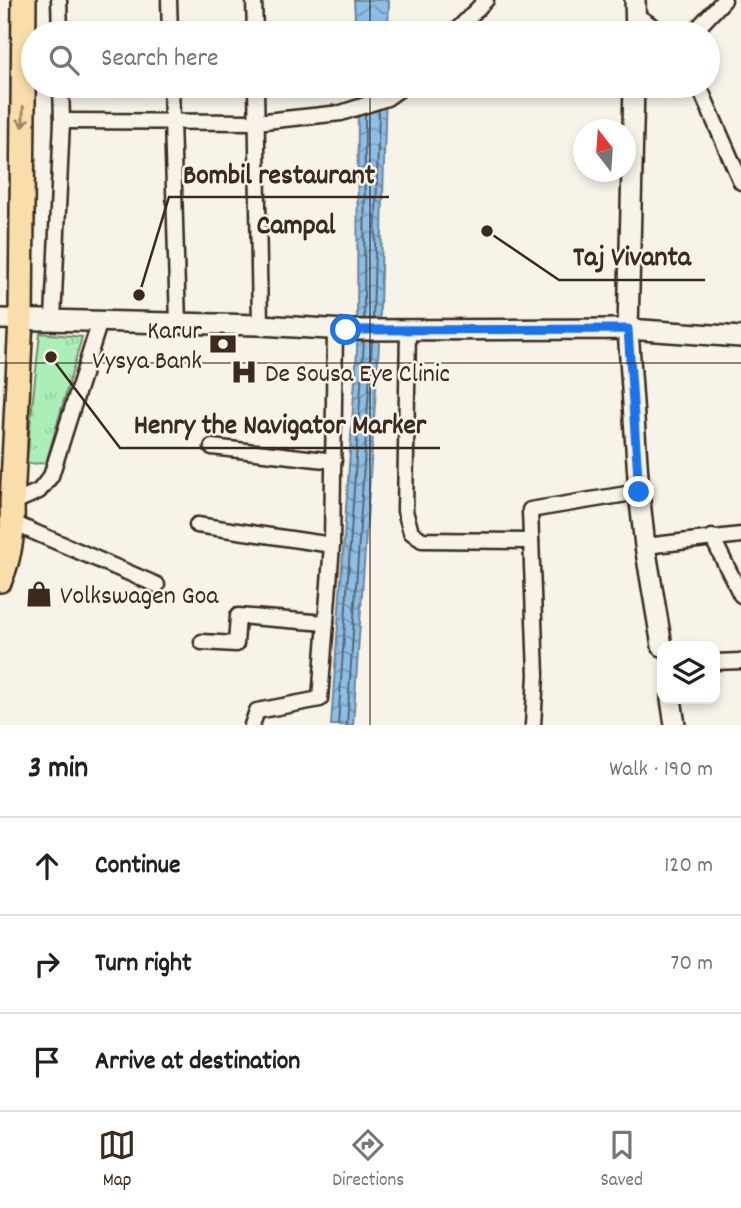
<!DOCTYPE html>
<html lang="en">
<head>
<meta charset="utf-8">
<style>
  body { margin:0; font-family:Dekko,sans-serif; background:#f6f6f6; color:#222 }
  .controls { position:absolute; right:21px; bottom:21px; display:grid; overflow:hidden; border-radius:14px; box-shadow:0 4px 10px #0003 }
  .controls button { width:63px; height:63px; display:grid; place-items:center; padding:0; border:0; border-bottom:2px solid #e0e0e0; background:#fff; color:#222; font:35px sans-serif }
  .compass { position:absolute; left:573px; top:119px; width:63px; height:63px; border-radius:50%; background:#fff; box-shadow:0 4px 10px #0003; rotate:343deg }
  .stop { position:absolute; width:21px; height:21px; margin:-16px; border:5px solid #1a73e8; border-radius:50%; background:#fff }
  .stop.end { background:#1a73e8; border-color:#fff; box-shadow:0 2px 7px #0008 }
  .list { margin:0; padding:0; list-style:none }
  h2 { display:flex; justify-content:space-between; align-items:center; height:91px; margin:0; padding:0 28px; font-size:30px }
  h2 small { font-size:23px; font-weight:400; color:#767676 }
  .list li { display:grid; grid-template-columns:46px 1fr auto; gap:21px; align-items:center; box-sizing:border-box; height:98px; padding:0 28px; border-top:2px solid #e0e0e0 }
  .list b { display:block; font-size:26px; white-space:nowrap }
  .list em { font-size:23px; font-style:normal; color:#767676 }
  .icon { flex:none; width:38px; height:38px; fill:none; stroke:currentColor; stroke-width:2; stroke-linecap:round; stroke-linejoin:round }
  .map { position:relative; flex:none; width:741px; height:725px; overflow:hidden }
  .search { position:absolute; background:#fff; box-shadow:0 4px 10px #0003; left:21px; right:21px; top:21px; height:77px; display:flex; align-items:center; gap:18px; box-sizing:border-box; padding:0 24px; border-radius:38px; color:#767676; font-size:26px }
  .sheet { height:385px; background:#fff }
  nav { display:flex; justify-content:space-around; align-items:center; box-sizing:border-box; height:98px; border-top:2px solid #e0e0e0; background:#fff; font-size:19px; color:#767676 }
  nav a { display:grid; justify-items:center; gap:4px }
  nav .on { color:#3b2a1e }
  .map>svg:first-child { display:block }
  .grass { fill:url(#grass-tufts); stroke:#738c6b; stroke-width:2 }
  .water { fill:url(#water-waves); stroke:#6c8397; stroke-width:2 }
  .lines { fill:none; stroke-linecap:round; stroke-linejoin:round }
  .shore { stroke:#5b666f; stroke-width:2 }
  .minor-casing { stroke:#3b2a1e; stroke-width:19 }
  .secondary-casing { stroke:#3b2a1e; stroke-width:24 }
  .primary-casing { stroke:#3b2a1e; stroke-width:28 }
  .minor { stroke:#f7f3e8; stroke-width:14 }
  .secondary { stroke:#f7f3e8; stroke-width:19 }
  .primary { stroke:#f9deab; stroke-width:23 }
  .oneway { stroke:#9a8464 }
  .route { stroke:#1a73e8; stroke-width:9 }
  .grid { fill:none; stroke:#3b2a1e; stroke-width:2; stroke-opacity:0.55 }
  .labels { text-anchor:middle; stroke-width:5; stroke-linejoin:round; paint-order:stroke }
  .poi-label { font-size:26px; fill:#3b2a1e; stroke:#f7f3e8; text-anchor:start }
  .neighbourhood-label { font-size:28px; font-weight:bold; fill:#3b2a1e; stroke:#f7f3e8 }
  .leader { fill:none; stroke:#3b2a1e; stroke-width:2.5 }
  .callout-dot { fill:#3b2a1e; stroke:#f7f3e8; stroke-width:2.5 }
  .callout-label { font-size:28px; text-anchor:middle; font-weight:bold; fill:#3b2a1e; stroke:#f7f3e8; stroke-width:5; stroke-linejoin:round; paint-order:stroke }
</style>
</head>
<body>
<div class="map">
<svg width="741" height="725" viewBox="0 0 741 725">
  <defs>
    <pattern id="grass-tufts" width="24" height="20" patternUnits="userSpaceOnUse" patternTransform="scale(1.75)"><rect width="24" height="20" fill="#abeeb8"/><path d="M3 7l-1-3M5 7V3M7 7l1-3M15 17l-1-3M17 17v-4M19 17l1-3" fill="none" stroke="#94cc9e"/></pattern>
    <pattern id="water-waves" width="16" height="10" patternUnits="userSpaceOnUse" patternTransform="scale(1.75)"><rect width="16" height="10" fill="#8cbfe8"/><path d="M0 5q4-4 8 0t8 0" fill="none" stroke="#749bbb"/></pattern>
  </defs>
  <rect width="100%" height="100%" fill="#f7f3e8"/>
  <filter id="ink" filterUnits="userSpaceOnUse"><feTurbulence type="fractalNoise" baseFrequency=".0143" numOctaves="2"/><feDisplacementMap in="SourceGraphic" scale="14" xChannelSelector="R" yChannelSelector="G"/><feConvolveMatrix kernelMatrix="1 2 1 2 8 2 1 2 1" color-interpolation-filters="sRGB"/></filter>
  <g filter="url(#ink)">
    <polygon class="grass" points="40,333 82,337 46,463 26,464"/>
    <g class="water">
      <polygon points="354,0 389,0 388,33 356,33"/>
      <polygon points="358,86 386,86 379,344 353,725 331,725 357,351"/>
    </g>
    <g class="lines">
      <g class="shore">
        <polyline points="364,319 365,114"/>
        <polyline points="373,319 379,110"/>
        <polyline points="338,725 364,341"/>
        <polyline points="347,725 372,341"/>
      </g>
      <g class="minor-casing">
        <g id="minor">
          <polyline points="59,0 60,33"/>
          <polyline points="169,0 170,33"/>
          <polyline points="254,0 255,33"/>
          <polyline points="636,15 663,33"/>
          <polyline points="454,33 486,0"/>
          <polyline points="693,33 724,0"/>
          <polyline points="171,86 178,324"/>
          <polyline points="256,86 260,325"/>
          <polyline points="699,86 741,182"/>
          <polyline points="62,121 256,122 341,113 387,98 404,86"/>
          <polyline points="53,320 62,121 61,86"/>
          <polyline points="408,330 405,511 411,532 422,540 531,541"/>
          <polyline points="212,447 334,461"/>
          <polyline points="12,503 39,491 51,476 100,321"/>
          <polyline points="13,523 157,585"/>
          <polyline points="197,525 332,545"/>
          <polyline points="712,537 741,595"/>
          <polyline points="645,546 741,535"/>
          <polyline points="202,642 236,644 238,616 326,623"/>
          <polyline points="715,662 741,661"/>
          <polyline points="252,725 257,711 320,699 332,545 335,329"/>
          <polyline points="533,725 536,675 530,510 639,492"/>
        </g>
      </g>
      <g class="secondary-casing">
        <g id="secondary">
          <polyline points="635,0 636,33"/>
          <polyline points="634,86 628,329 639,492 645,546 662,646"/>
          <polyline points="0,319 260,325 346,330 628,329 741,337"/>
          <polyline points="671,699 675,725"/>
        </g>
      </g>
      <g class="primary-casing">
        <path id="primary" d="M 0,580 C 11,554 13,530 12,503 L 21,319 L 24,0"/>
      </g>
      <use href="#minor" class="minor"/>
      <use href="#secondary" class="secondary"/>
      <use href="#primary" class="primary"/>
    </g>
    <defs><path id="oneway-shaft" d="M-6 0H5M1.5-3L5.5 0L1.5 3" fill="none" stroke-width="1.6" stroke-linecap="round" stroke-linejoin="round" transform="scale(1.75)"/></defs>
    <use class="oneway" href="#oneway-shaft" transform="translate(23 117) rotate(91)"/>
  </g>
  <g class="lines" filter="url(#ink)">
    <polyline class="route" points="346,330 628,329 639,492"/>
  </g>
  <path class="grid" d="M 370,0 L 370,33M 370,86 L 370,725M 0,363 L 741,363"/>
  <defs>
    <g id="bank-bare" transform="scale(2.1)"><path d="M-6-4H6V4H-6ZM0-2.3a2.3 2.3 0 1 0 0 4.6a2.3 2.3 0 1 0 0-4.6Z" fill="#3b2a1e" stroke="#f7f3e8" stroke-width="2.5" paint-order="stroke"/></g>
    <g id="hospital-bare" transform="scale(2.1)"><path d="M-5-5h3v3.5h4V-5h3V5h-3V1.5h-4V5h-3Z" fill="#3b2a1e" stroke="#f7f3e8" stroke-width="2.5" paint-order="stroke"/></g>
    <g id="shop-bare" transform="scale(2.1)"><path d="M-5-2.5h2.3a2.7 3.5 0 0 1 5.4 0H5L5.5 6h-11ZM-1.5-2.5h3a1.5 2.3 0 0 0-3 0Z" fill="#3b2a1e" stroke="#f7f3e8" stroke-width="2.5" paint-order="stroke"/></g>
  </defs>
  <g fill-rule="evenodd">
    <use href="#bank-bare" x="223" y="344"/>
    <use href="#hospital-bare" x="244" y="372"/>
    <use href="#shop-bare" x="39" y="594"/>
  </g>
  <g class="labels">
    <g class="poi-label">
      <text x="202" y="338" text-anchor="end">Karur<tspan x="202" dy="30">Vysya Bank</tspan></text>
      <text x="265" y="381">De Sousa Eye Clinic</text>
      <text x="60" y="603">Volkswagen Goa</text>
    </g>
    <g class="neighbourhood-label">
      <text x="296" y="233">Campal</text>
    </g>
  </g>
  <path class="leader" d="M139 295L169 197H389M487 231L559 280H705M51 357L120 448H440"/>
  <g class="callout-dot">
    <circle cx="139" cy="295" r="7"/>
    <circle cx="487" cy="231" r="7"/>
    <circle cx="51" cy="357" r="7"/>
  </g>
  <g class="callout-label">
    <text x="279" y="183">Bombil restaurant</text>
    <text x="632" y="265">Taj Vivanta</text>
    <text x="280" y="433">Henry the Navigator Marker</text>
  </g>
</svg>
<div class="controls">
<button><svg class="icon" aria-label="layers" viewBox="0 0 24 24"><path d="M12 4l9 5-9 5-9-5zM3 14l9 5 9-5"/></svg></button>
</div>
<svg class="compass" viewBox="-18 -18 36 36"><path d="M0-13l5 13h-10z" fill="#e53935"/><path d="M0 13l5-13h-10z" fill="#767676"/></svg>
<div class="stop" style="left:346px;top:330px"></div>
<div class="stop end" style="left:639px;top:492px"></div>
<div class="search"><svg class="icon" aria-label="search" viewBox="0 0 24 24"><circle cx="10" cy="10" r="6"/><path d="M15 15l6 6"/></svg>Search here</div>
</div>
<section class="sheet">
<h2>3 min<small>Walk · 190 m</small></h2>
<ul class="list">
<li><svg class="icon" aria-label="ahead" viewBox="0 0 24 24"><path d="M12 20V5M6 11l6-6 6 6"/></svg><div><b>Continue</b></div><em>120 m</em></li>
<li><svg class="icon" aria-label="right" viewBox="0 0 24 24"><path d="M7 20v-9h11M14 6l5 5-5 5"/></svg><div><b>Turn right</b></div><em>70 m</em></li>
<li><svg class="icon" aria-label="arrive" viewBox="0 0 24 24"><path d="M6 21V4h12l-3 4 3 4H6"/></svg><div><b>Arrive at destination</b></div></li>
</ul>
</section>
<nav>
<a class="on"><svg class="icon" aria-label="map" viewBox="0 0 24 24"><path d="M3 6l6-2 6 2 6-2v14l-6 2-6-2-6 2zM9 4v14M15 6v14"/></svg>Map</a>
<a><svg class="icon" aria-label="directions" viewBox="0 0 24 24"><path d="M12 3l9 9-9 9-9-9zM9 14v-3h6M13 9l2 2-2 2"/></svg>Directions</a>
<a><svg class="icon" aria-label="saved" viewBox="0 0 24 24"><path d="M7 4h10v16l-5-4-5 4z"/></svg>Saved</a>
</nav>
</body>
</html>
